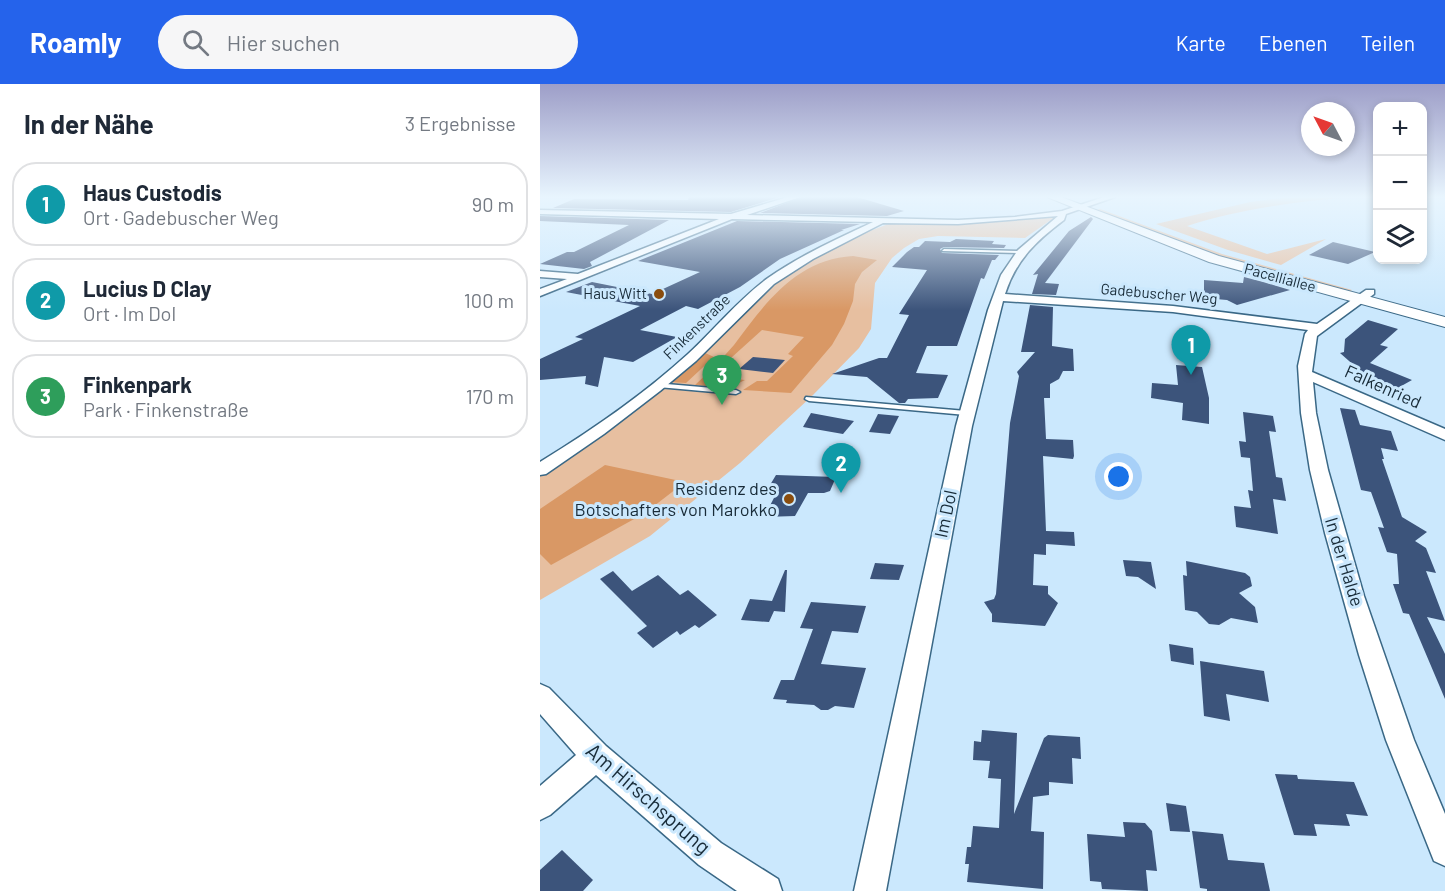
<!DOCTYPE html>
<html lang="de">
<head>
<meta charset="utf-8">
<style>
  body { margin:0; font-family:Barlow,sans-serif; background:#f6f6f7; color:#1f2937 }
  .controls { position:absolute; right:18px; top:18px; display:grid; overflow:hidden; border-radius:12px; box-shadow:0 3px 9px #0003 }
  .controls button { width:54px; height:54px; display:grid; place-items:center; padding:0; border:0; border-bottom:2px solid #e0e1e3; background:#fff; color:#1f2937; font:30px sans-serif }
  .compass { position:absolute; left:761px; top:18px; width:54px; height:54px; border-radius:50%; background:#fff; box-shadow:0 3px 9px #0003; rotate:311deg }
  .you { position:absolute; left:579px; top:393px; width:21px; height:21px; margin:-15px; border:4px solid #fff; border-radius:50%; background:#1a73e8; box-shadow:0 0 0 9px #1a73e833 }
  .badge { display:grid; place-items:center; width:39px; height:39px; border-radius:50%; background:#2563eb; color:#fff; font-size:20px; font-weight:700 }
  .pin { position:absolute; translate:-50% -50px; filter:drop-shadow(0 2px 3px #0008) }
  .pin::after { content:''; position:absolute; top:32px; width:21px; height:18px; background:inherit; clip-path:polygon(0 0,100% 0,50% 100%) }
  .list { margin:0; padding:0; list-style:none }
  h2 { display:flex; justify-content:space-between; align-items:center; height:78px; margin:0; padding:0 24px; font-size:26px }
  h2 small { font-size:20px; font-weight:400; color:#747a83 }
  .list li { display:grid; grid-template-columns:39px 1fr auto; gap:18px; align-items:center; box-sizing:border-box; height:84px; margin:0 12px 12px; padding:0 12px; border:2px solid #e0e1e3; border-radius:24px }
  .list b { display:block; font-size:22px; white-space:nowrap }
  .list p { margin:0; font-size:20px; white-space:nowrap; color:#747a83 }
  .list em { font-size:20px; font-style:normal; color:#747a83 }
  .icon { flex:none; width:33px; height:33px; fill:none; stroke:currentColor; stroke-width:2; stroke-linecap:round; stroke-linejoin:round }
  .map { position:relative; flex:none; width:905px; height:807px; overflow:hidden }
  header { display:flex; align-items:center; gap:36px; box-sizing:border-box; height:84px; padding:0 30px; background:#2563eb; color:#fff }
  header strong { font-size:28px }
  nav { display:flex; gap:33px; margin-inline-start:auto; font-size:21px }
  .search { width:420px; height:54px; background:#f6f6f7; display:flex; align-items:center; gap:15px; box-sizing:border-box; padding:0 21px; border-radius:33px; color:#747a83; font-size:22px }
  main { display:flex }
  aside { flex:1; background:#fff }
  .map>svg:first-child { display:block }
  .green { fill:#e7bfa0 }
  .forest { fill:#d99865 }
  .building { fill:#3c547b }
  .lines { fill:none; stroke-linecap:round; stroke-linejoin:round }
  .lane-casing { stroke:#3a6886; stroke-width:3 }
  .street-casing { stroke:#3a6886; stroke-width:3 }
  .secondary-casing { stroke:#3a6886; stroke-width:2 }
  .lane { fill:#fff; fill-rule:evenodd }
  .street { fill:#fff; fill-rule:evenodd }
  .secondary { fill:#fff; fill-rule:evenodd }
  .poi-dot { fill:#8a4d0e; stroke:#cbe8fd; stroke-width:2 }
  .labels { text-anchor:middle; stroke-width:6; stroke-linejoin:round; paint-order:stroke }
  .far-street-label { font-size:15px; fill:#182b38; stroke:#cbe8fd }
  .far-poi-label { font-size:15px; fill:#182b38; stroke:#cbe8fd; text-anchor:end }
  .street-label { font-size:18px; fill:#182b38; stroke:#cbe8fd }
  .poi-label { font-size:18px; fill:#182b38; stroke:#cbe8fd; text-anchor:end }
  .near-street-label { font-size:21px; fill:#182b38; stroke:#cbe8fd }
</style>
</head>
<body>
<header>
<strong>Roamly</strong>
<div class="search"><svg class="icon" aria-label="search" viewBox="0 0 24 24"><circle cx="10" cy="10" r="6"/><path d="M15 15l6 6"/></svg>Hier suchen</div>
<nav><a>Karte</a><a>Ebenen</a><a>Teilen</a></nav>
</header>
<main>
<aside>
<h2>In der Nähe<small>3 Ergebnisse</small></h2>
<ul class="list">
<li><span class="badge" style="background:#0f9aa8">1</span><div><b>Haus Custodis</b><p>Ort · Gadebuscher Weg</p></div><em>90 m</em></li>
<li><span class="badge" style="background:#0f9aa8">2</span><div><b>Lucius D Clay</b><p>Ort · Im Dol</p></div><em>100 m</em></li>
<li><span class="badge" style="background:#2e9e5b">3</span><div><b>Finkenpark</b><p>Park · Finkenstraße</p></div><em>170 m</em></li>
</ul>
</aside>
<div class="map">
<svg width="905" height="807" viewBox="0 0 905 807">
  <rect width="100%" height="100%" fill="#cbe8fd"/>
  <g class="green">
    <path d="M 751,113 L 810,113 C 755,118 699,125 647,142 L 727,170 L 786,155 L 741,181 L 688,166 L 616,140 L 710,118 Z"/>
    <polygon points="560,125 682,170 812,206 807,210 693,178 554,127"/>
    <polygon points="510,132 515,133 485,154 398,152 379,155 364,164 352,174 335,199 331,245 319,264 273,311 200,379 110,452 0,516 0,391 89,331 222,208 252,186 306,156 351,139 436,139"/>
  </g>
  <g class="forest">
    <path d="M 313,172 L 337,176 L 322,188 L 315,200 L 313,217 L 304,240 L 292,261 L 251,309 L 203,306 L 217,297 L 227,297 L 253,272 L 248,270 L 264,253 L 222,246 L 171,292 L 205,296 L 189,304 L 155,301 C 169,288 182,275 194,261 C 225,219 257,175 313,172 Z"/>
    <polygon points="163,268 174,273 146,299 129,298"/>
    <polygon points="65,381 145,398 105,429 11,481 0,470 0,425"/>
  </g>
  <g class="building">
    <polygon points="149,113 240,113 191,128 13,124 34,115 148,116"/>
    <polygon points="262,113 317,113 364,127 347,132 220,129"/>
    <polygon points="0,132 129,136 50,178 52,182 44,185 0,180 27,168 34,168 89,141 0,137"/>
    <polygon points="551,133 553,135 505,199 519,200 516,211 492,210 498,190 493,191 529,147"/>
    <polygon points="197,137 320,140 301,146 304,146 240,175 200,203 158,225 146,222 100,246 137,253 93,278 64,273 58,303 45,300 46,292 0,296 0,275 43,255 35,253 100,222 26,208 52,198 112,210 160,188 98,177"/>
    <polygon points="416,155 454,157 452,160 466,161 464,164 404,163 400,165 402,169 459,171 455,176 452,176 444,195 441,194 417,262 387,262 376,289 408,291 398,314 368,315 365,319 359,319 327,293 292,290 339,274 347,274 369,231 359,230 387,186 352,183 367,168 374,163 379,163 385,157 410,158"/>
    <polygon points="793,158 835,168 808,180 769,171"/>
    <polygon points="704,193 723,198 750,206 697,221 687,216 664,214 664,196 703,199"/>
    <polygon points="490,221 513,223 512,262 533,265 534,287 523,287 519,295 510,300 510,314 504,314 506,355 533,356 534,372 533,375 503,372 506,447 534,448 535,462 506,460 506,471 494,470 493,501 508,502 508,510 518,519 505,542 452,538 452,530 444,518 454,515 456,510 470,339 479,292 477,288 495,268 481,268"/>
    <polygon points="828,236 858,245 840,261 848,263 830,279 872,296 856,305 826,292 800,269 804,268 805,255"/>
    <polygon points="213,273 245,276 233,289 199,285"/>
    <polygon points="636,281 662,283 669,314 669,340 642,336 643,319 611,314 612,299 638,301"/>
    <polygon points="800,324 815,326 820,341 851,347 858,367 841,364 844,375 842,375 862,433 887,448 875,457 886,464 896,489 886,487 905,537 887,533 905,570 905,615 869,530 863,529 853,500 859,500 857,470 847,468 838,443 844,444 831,408 821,406"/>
    <polygon points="703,328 733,332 736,348 729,347 736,393 742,394 746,417 733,415 738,450 696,443 694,422 711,424 708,406 713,407 710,374 701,373 699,357 706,358"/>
    <polygon points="271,329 314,337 303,350 263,343"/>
    <polygon points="338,330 359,332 350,350 329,348"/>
    <polygon points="236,391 296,393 290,407 284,409 268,409 255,432 224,433 235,412 224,411"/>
    <polygon points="583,476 611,478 616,505 598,493 586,492"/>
    <polygon points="646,477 705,489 710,493 712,502 699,509 715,523 718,539 691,534 679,541 669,540 657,528 645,526 643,491 647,492"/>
    <polygon points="335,479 364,481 359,496 330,495"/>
    <polygon points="245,486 247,486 245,528 234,527 229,538 201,536 210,515 232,517"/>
    <polygon points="73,487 92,507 118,491 140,511 148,506 177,531 159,544 155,541 140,551 137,547 113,564 97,549 107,542 60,495"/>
    <polygon points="271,518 326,522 318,549 292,547 281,580 326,584 314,624 295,622 288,626 281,626 274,621 246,619 247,616 233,615 241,596 254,596 273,545 260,544"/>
    <polygon points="629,560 653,564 654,581 631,577"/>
    <polygon points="660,577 724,587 729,618 686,610 690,637 664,632"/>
    <polygon points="442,646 477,649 474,730 504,654 508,651 540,653 541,675 532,674 533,700 509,698 509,711 493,713 491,747 504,748 503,805 427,798 429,780 425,780 427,763 431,763 433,742 459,744 461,695 448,694 450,677 433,676 434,657 441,658"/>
    <polygon points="735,690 757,691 758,695 814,698 828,732 806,730 810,742 774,740 777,752 754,751"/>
    <polygon points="626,719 646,722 650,748 630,747"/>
    <polygon points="583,738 605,739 612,747 617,787 606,786 608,807 562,805 561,798 550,797 547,750 585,753"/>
    <polygon points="652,747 683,750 688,776 724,779 730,807 667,807 667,805 660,804"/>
    <polygon points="22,766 53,796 43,807 0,807 0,786"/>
  </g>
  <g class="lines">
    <g class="lane-casing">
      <g id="lane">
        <polygon points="404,165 481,167 483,168 481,169 402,167"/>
        <polygon points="115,299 196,306 200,308 196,310 118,303 114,301"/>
        <polygon points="266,313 426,327 430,329 426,331 269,317 265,315"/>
      </g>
    </g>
    <g class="street-casing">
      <g id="street">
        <path d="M 248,113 L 260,113 L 207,131 L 418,136 L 475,133 L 522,127 L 564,113 L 575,113 L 526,130 L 524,136 C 496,157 476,176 465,210 L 633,222 L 777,240 L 826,206 L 834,206 L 834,210 L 777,252 L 772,288 L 905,345 L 905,356 L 773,298 L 776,329 L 788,386 L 824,512 L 874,656 L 905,730 L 905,782 L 894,777 L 846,656 L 819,571 L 785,449 L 770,386 L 761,329 L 758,282 L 765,250 L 768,246 L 633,228 L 463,217 L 432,342 L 346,807 L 314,807 L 416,342 L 448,226 L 461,191 L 478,166 L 518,132 L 418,140 L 343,139 L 273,175 L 234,200 L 156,277 L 120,307 L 64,350 L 6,390 L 0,391 L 0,378 C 52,346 103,311 148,270 C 175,245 198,216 228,194 C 261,171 297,155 333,138 L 192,135 L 0,212 L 0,205 L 27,195 L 0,193 L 0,187 L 38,190 L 179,135 L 0,130 L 0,126 L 191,130 Z"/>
        <polygon points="0,600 9,604 66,662 181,759 238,795 242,807 197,807 159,781 56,691 10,731 0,736 0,702 36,671 0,630"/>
      </g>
    </g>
    <g class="secondary-casing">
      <polygon id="secondary" points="507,113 521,113 679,172 905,233 905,243 669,178"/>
    </g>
    <use href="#lane" class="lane"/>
    <use href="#street" class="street"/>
    <use href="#secondary" class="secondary"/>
  </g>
  <linearGradient id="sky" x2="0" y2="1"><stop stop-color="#9d9ec8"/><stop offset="0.5" stop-color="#e8f5fe"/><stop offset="1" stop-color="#e8f5fe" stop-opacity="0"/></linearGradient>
  <rect width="905" height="226" fill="url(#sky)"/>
  <g class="poi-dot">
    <circle cx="119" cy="210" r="6"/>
    <circle cx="249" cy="415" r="6"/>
  </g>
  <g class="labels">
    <g class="far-street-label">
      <text transform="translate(740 194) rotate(15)" y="5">Pacelliallee</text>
      <text transform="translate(619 210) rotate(5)" y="5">Gadebuscher Weg</text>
      <text transform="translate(157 243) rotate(-44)" y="5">Finkenstraße</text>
    </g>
    <g class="far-poi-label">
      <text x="107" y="215">Haus Witt</text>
    </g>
    <g class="street-label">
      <text transform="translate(843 303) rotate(24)" y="6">Falkenried</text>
      <text transform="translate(406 430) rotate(-78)" y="6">Im Dol</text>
      <text transform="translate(804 478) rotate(73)" y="6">In der Halde</text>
    </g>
    <g class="poi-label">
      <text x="237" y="411">Residenz des<tspan x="237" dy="21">Botschafters von Marokko</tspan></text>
    </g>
    <g class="near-street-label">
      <text transform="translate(108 715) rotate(41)" y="7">Am Hirschsprung</text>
    </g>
  </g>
</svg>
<div class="controls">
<button>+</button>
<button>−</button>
<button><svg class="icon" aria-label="layers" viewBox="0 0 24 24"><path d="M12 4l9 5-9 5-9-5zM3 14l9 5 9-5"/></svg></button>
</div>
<svg class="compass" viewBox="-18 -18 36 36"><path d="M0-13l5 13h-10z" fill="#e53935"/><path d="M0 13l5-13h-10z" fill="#747a83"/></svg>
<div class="you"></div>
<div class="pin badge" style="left:651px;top:291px;background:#0f9aa8">1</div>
<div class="pin badge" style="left:301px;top:409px;background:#0f9aa8">2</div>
<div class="pin badge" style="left:182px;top:321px;background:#2e9e5b">3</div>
</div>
</main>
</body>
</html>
